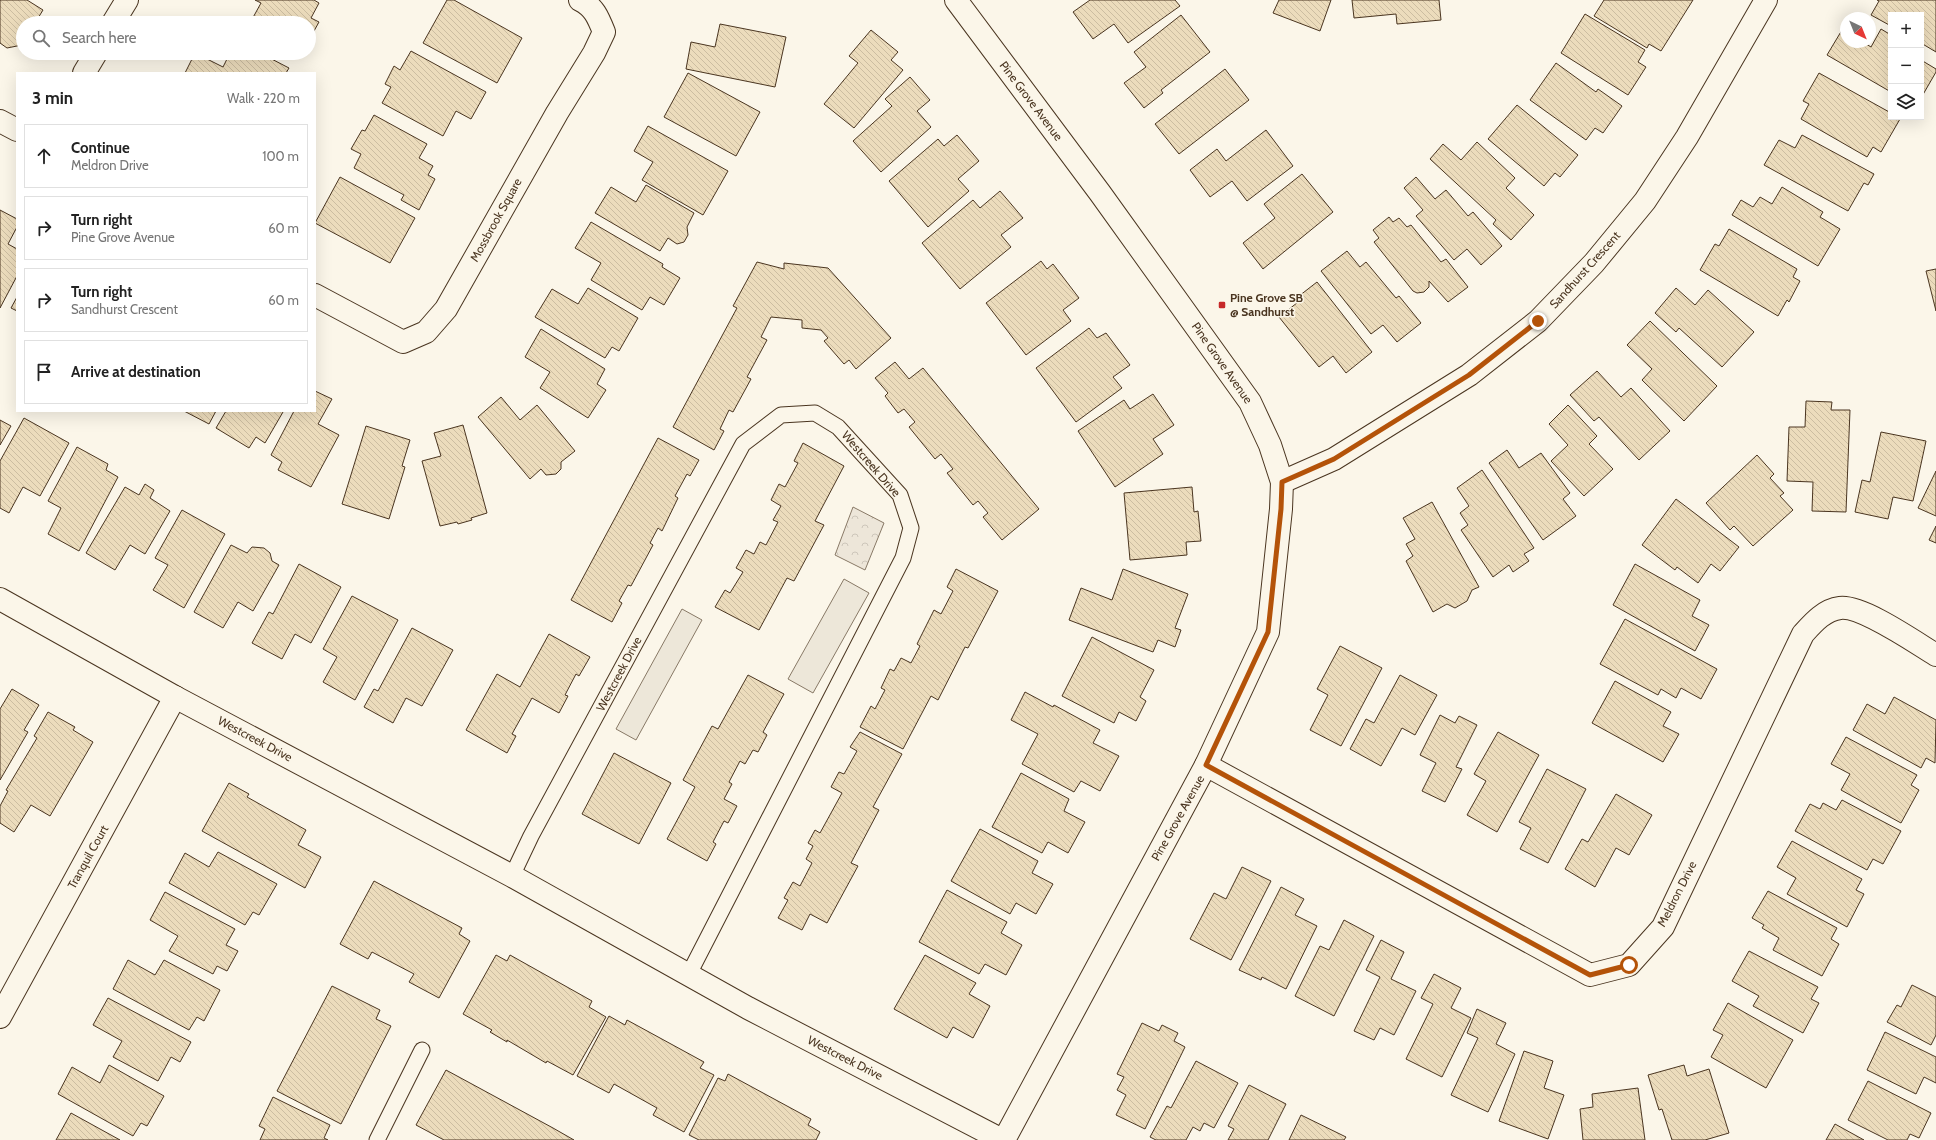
<!DOCTYPE html>
<html lang="en">
<head>
<meta charset="utf-8">
<style>
  body { margin:0; font-family:Cabin,sans-serif; background:#f6f6f6; color:#222 }
  .controls { position:absolute; right:12px; top:12px; display:grid; overflow:hidden; border-radius:0px; box-shadow:0 4px 16px #0002 }
  .controls button { width:36px; height:36px; display:grid; place-items:center; padding:0; border:0; border-bottom:1px solid #e0e0e0; background:#fff; color:#222; font:20px sans-serif }
  .compass { position:absolute; left:1840px; top:12px; width:36px; height:36px; border-radius:50%; background:#fff; box-shadow:0 4px 16px #0002; rotate:137deg }
  .stop { position:absolute; width:12px; height:12px; margin:-9px; border:3px solid #b45309; border-radius:50%; background:#fff }
  .stop.end { background:#b45309; border-color:#fff; box-shadow:0 1px 4px #0008 }
  .list { margin:0; padding:0; list-style:none }
  h2 { display:flex; justify-content:space-between; align-items:center; height:52px; margin:0; padding:0 16px; font-size:17px }
  h2 small { font-size:13px; font-weight:400; color:#767676 }
  .list li { display:grid; grid-template-columns:26px 1fr auto; gap:12px; align-items:center; box-sizing:border-box; height:64px; margin:0 8px 8px; padding:0 8px; border:1px solid #e0e0e0; border-radius:0px }
  .list b { display:block; font-size:15px; white-space:nowrap }
  .list p { margin:0; font-size:13px; white-space:nowrap; color:#767676 }
  .list em { font-size:13px; font-style:normal; color:#767676 }
  .icon { flex:none; width:22px; height:22px; fill:none; stroke:currentColor; stroke-width:2; stroke-linecap:round; stroke-linejoin:round }
  .map { position:relative; flex:none; width:1936px; height:1140px; overflow:hidden }
  .search { position:absolute; background:#fff; box-shadow:0 4px 16px #0002; left:16px; top:16px; width:300px; height:44px; display:flex; align-items:center; gap:10px; box-sizing:border-box; padding:0 14px; border-radius:22px; color:#767676; font-size:15px }
  .panel { position:absolute; background:#fff; box-shadow:0 4px 16px #0002; left:16px; top:72px; width:300px; height:340px; border-radius:0px }
  .map>svg:first-child { display:block }
  .park { fill:url(#park-crowns); stroke:#887966 }
  .parking { fill:#ede7d9; stroke:#887966 }
  .building { fill:url(#building-back-hatch); stroke:#4a3520 }
  .lines { fill:none; stroke-linecap:round; stroke-linejoin:round }
  .service-casing { stroke:#4a3520; stroke-width:17 }
  .minor-casing { stroke:#4a3520; stroke-width:24 }
  .service { stroke:#fbf6e9; stroke-width:15 }
  .minor { stroke:#fbf6e9; stroke-width:22 }
  .route { stroke:#b45309; stroke-width:5 }
  .poi-dot { fill:#c62828; stroke:#fbf6e9; stroke-width:1.5 }
  .labels { text-anchor:middle; stroke-width:3; stroke-linejoin:round; paint-order:stroke }
  .street-label { font-size:12px; fill:#4a3520; stroke:#fbf6e9 }
  .poi-label { font-size:12px; font-weight:bold; fill:#4a3520; stroke:#fbf6e9; text-anchor:start }
</style>
</head>
<body>
<div class="map">
<svg width="1936" height="1140" viewBox="0 0 1936 1140">
  <defs>
    <pattern id="park-crowns" width="20" height="18" patternUnits="userSpaceOnUse"><rect width="20" height="18" fill="#ede6d9"/><path d="M2 6a3 3 0 1 1 6 0M12 15a3 3 0 1 1 6 0" fill="none" stroke="#cdc6ba"/></pattern>
    <pattern id="building-back-hatch" width="6" height="6" patternUnits="userSpaceOnUse"><rect width="6" height="6" fill="#ecdcbc"/><path d="M-1 5l2 2M0 0l6 6M5-1l2 2" fill="none" stroke="#ccbda1"/></pattern>
  </defs>
  <rect width="100%" height="100%" fill="#fbf6e9"/>
  <polygon class="park" points="853,507 884,523 865,570 835,555"/>
  <g class="parking">
    <polygon points="844,579 869,593 813,693 788,679"/>
    <polygon points="682,609 702,620 636,740 616,729"/>
  </g>
  <g class="building">
    <polygon points="0,0 27,0 43,10 35,23 23,23 22,45 7,48 0,43"/>
    <polygon points="255,0 314,0 319,3 311,18 319,22 309,40 309,23 250,23 261,3"/>
    <polygon points="447,0 454,0 522,38 497,83 423,43"/>
    <polygon points="1090,0 1175,0 1180,6 1128,43 1114,24 1093,39 1073,12"/>
    <polygon points="1279,0 1331,0 1320,31 1273,13"/>
    <polygon points="1352,0 1439,0 1441,20 1397,24 1396,14 1354,18"/>
    <polygon points="1604,0 1693,0 1661,51 1649,44 1647,48 1594,16"/>
    <polygon points="1877,0 1936,0 1936,52 1921,43 1921,15 1891,15 1891,26 1871,15 1879,1"/>
    <polygon points="1585,14 1645,50 1638,62 1646,67 1628,95 1561,53"/>
    <polygon points="1181,15 1210,52 1161,90 1163,93 1144,108 1124,83 1146,67 1134,52"/>
    <polygon points="720,24 786,37 775,87 686,69 691,42 715,47"/>
    <polygon points="1881,29 1891,35 1891,92 1827,55 1842,30 1846,32 1846,42 1863,42 1871,47"/>
    <polygon points="871,30 898,52 891,60 903,70 854,128 824,104 858,63 849,56"/>
    <polygon points="411,51 486,92 471,119 456,111 443,136 382,103 391,87 385,84 394,66 400,70"/>
    <polygon points="195,53 223,67 230,53 260,53 289,68 286,73 185,73"/>
    <polygon points="1921,60 1936,69 1936,72 1921,98"/>
    <polygon points="1556,63 1596,92 1598,89 1622,106 1603,133 1595,128 1586,140 1530,100"/>
    <polygon points="1225,69 1249,100 1179,154 1155,124"/>
    <polygon points="688,73 760,112 736,156 664,117"/>
    <polygon points="1819,73 1891,113 1891,117 1900,119 1881,152 1873,147 1867,157 1801,119 1809,104 1803,101"/>
    <polygon points="910,77 930,100 917,111 931,127 881,172 853,141 892,106 885,99"/>
    <polygon points="1517,105 1578,155 1560,177 1555,173 1544,186 1488,139"/>
    <polygon points="374,115 427,144 419,158 433,166 428,175 435,179 419,210 401,200 404,195 354,168 361,154 351,149 362,130 365,131"/>
    <polygon points="648,126 728,171 703,215 642,180 653,162 634,151"/>
    <polygon points="1266,130 1293,166 1247,201 1232,181 1210,197 1190,170 1217,149 1226,161"/>
    <polygon points="957,135 979,161 958,179 969,191 928,227 889,181 938,139 944,146"/>
    <polygon points="1802,135 1874,174 1868,185 1864,183 1848,211 1764,165 1779,140 1795,148"/>
    <polygon points="1477,142 1515,178 1506,188 1534,215 1511,240 1493,224 1496,220 1430,159 1443,144 1461,160"/>
    <polygon points="1302,174 1333,212 1263,269 1243,243 1275,218 1264,204"/>
    <polygon points="340,177 415,218 390,263 315,223"/>
    <polygon points="1416,177 1435,199 1446,190 1468,216 1473,212 1502,246 1481,265 1467,249 1454,260 1416,216 1423,210 1404,188"/>
    <polygon points="646,185 694,213 687,227 688,235 684,242 677,244 668,238 660,251 595,213 611,187 636,202"/>
    <polygon points="1782,187 1823,212 1820,217 1840,229 1818,266 1732,215 1741,200 1753,207 1760,197 1772,204"/>
    <polygon points="1000,191 1023,218 1001,235 1011,247 960,289 922,243 973,200 980,208"/>
    <polygon points="0,210 17,219 17,227 8,244 17,249 17,276 0,308"/>
    <polygon points="1389,217 1393,222 1399,218 1407,227 1411,225 1441,262 1446,259 1468,287 1448,302 1429,281 1429,287 1424,292 1417,293 1413,291 1374,242 1379,238 1373,230"/>
    <polygon points="591,222 663,264 662,267 680,278 664,305 650,297 642,310 591,280 601,263 575,248"/>
    <polygon points="1729,229 1797,269 1793,277 1800,281 1789,302 1787,300 1778,316 1700,270 1715,244 1719,246"/>
    <polygon points="1347,251 1360,267 1366,262 1396,298 1399,296 1421,323 1397,342 1383,325 1371,334 1321,271"/>
    <polygon points="1041,261 1047,269 1053,264 1079,298 1063,310 1071,321 1026,355 986,303"/>
    <polygon points="757,262 784,269 784,263 828,268 891,338 856,369 849,360 844,364 824,341 828,338 821,330 802,328 802,320 771,317 761,337 767,340 747,377 751,379 733,412 729,410 720,429 724,431 714,450 673,427 737,308 733,306"/>
    <polygon points="1936,269 1936,311 1926,271"/>
    <polygon points="1317,282 1372,352 1346,373 1333,356 1319,367 1279,317 1302,299 1299,296"/>
    <polygon points="588,288 638,318 619,351 612,347 605,358 535,317 552,289 578,304"/>
    <polygon points="1676,288 1695,305 1708,290 1754,332 1722,367 1679,328 1676,332 1655,313"/>
    <polygon points="17,297 17,311 11,308"/>
    <polygon points="1650,321 1717,386 1684,421 1642,380 1652,369 1627,345"/>
    <polygon points="1089,328 1097,338 1106,333 1130,365 1113,377 1122,388 1076,422 1036,368"/>
    <polygon points="541,329 605,369 597,384 606,390 588,418 540,388 550,372 525,357"/>
    <polygon points="895,362 909,379 923,368 1039,509 1002,540 983,517 988,513 978,501 973,505 947,473 953,469 941,454 935,459 909,427 915,422 904,409 898,413 885,396 888,393 875,378"/>
    <polygon points="1597,371 1621,397 1631,388 1670,431 1639,460 1599,417 1594,421 1570,395"/>
    <polygon points="315,391 332,399 318,424 339,435 311,487 278,470 282,462 271,455 294,411 315,411"/>
    <polygon points="1153,394 1174,425 1153,439 1163,454 1115,487 1078,431 1124,400 1130,409"/>
    <polygon points="501,397 520,420 537,405 575,451 561,462 561,469 556,474 546,475 541,469 530,479 478,417"/>
    <polygon points="1806,401 1832,402 1831,410 1850,410 1846,512 1812,511 1813,482 1787,481 1789,427 1805,427"/>
    <polygon points="1568,405 1597,436 1589,444 1613,469 1584,496 1551,461 1568,445 1549,424"/>
    <polygon points="184,411 216,411 209,424"/>
    <polygon points="226,411 282,411 283,412 265,443 256,437 249,448 216,428"/>
    <polygon points="24,418 69,443 40,496 23,487 9,513 0,508 0,461"/>
    <polygon points="0,420 11,426 0,445"/>
    <polygon points="463,425 487,513 471,518 472,520 458,524 457,522 440,526 422,461 441,456 434,433"/>
    <polygon points="366,426 410,440 402,466 405,467 389,519 342,504"/>
    <polygon points="1881,432 1926,441 1913,501 1893,497 1888,519 1855,512 1862,480 1870,482"/>
    <polygon points="658,438 699,460 690,476 687,474 675,496 678,498 662,531 658,528 650,543 653,545 631,586 628,585 619,601 622,603 612,622 571,600"/>
    <polygon points="803,443 844,466 815,521 824,525 794,581 787,578 759,630 715,607 725,590 730,593 743,572 736,568 746,550 754,554 760,542 766,545 778,522 773,520 781,506 771,500 779,484 785,487 798,463 794,461"/>
    <polygon points="77,447 108,464 106,470 118,477 79,551 48,534 61,508 48,501"/>
    <polygon points="1507,450 1519,468 1541,453 1570,493 1563,499 1576,516 1543,540 1489,463"/>
    <polygon points="1757,455 1774,474 1770,478 1784,493 1780,496 1793,510 1753,546 1734,526 1730,530 1706,503"/>
    <polygon points="1482,470 1534,548 1524,554 1529,561 1513,572 1509,565 1493,577 1461,530 1468,525 1460,513 1469,506 1457,488"/>
    <polygon points="1936,471 1936,516 1918,508"/>
    <polygon points="145,484 154,490 150,498 170,511 145,554 130,545 115,570 86,553 125,487 139,495"/>
    <polygon points="1192,487 1194,512 1198,511 1201,541 1186,542 1187,555 1130,560 1124,493"/>
    <polygon points="1676,499 1739,547 1720,571 1711,564 1698,583 1677,567 1675,570 1642,545"/>
    <polygon points="1432,502 1479,587 1472,590 1467,601 1455,608 1447,604 1433,612 1406,561 1413,556 1406,544 1415,539 1403,518"/>
    <polygon points="182,510 225,534 184,608 153,590 168,565 155,558"/>
    <polygon points="1936,526 1936,543 1929,540"/>
    <polygon points="231,545 247,553 252,547 264,548 270,553 272,561 279,565 253,611 238,602 223,628 194,612"/>
    <polygon points="299,564 341,587 311,643 295,634 282,659 252,643 269,612 273,614"/>
    <polygon points="1635,564 1700,600 1692,616 1709,625 1695,651 1613,605"/>
    <polygon points="956,569 998,591 968,648 965,647 938,700 931,696 903,749 860,727 871,706 875,709 885,690 881,688 890,669 894,671 901,658 911,663 920,646 917,644 934,610 941,614 953,591 947,587"/>
    <polygon points="1123,569 1188,594 1175,628 1181,630 1175,647 1158,640 1153,652 1069,620 1081,588 1112,600"/>
    <polygon points="352,596 398,620 355,700 323,682 337,657 323,649"/>
    <polygon points="1625,619 1717,669 1701,699 1681,688 1676,698 1661,689 1658,695 1600,664"/>
    <polygon points="412,628 453,650 422,706 406,698 393,723 364,707 374,689 378,691"/>
    <polygon points="549,634 590,657 579,676 576,674 565,695 568,696 559,713 532,698 512,734 516,736 507,753 466,730 497,674 520,687"/>
    <polygon points="1092,637 1154,670 1140,697 1146,701 1136,721 1119,712 1114,723 1062,696"/>
    <polygon points="1340,646 1382,668 1341,746 1310,730 1328,695 1317,689"/>
    <polygon points="748,675 784,694 763,732 767,735 758,752 753,750 745,764 740,761 729,782 732,784 724,799 737,806 728,823 724,821 713,842 716,844 707,861 667,839 695,787 683,780 712,726 718,729"/>
    <polygon points="1400,675 1437,695 1415,735 1402,728 1381,766 1350,749 1366,719 1374,723"/>
    <polygon points="1615,681 1671,712 1663,726 1679,734 1663,762 1592,723"/>
    <polygon points="12,689 39,705 24,730 28,732 0,780 0,709"/>
    <polygon points="1025,692 1053,707 1054,705 1100,730 1093,743 1119,756 1100,791 1081,781 1074,792 1022,764 1038,734 1011,720"/>
    <polygon points="1894,697 1936,720 1935,763 1926,758 1921,768 1853,730 1867,704 1885,714"/>
    <polygon points="48,712 75,727 73,730 93,742 50,816 31,805 14,832 0,823 0,806 8,791 6,790 37,738 34,736"/>
    <polygon points="1440,715 1455,723 1459,716 1477,725 1456,767 1462,769 1445,802 1422,791 1436,763 1420,755"/>
    <polygon points="860,732 902,754 873,807 879,810 851,863 858,866 827,923 810,914 802,930 778,918 788,900 784,898 793,882 800,886 812,863 806,859 813,846 808,843 815,830 820,833 842,793 831,787 839,772 844,774 857,751 850,747"/>
    <polygon points="1498,732 1539,755 1497,832 1467,815 1486,781 1474,774"/>
    <polygon points="1846,737 1917,775 1911,785 1919,790 1901,823 1841,790 1850,774 1831,764"/>
    <polygon points="614,753 671,783 639,844 582,814"/>
    <polygon points="1547,769 1586,789 1548,863 1520,849 1531,828 1519,822"/>
    <polygon points="1021,773 1069,799 1064,811 1085,822 1068,853 1048,842 1042,853 992,827"/>
    <polygon points="229,783 249,794 247,797 306,830 298,845 321,857 305,888 202,831"/>
    <polygon points="1616,794 1652,815 1629,855 1616,848 1595,887 1565,869 1582,839 1588,842"/>
    <polygon points="1842,800 1901,831 1883,864 1873,859 1867,870 1795,831 1810,804 1820,809 1823,803 1836,810"/>
    <polygon points="980,829 1038,861 1032,873 1053,884 1036,914 1016,903 1010,914 951,881"/>
    <polygon points="1792,841 1862,879 1856,890 1864,894 1847,927 1787,894 1796,878 1777,867"/>
    <polygon points="218,852 277,884 259,915 253,912 245,925 169,883 185,853 209,867"/>
    <polygon points="1242,867 1271,881 1231,960 1190,939 1214,893 1226,899"/>
    <polygon points="374,881 462,928 459,934 470,941 439,998 409,982 414,974 372,952 368,959 340,944"/>
    <polygon points="1281,887 1304,899 1295,915 1317,926 1286,989 1262,977 1261,980 1239,970"/>
    <polygon points="947,890 1007,922 1001,933 1022,945 1006,975 985,964 979,974 919,942"/>
    <polygon points="1768,891 1837,928 1831,939 1839,944 1822,976 1773,950 1779,938 1762,928 1764,925 1752,918"/>
    <polygon points="165,892 235,929 226,945 238,951 227,971 217,966 213,974 169,951 178,936 150,920"/>
    <polygon points="1344,920 1374,936 1334,1016 1295,996 1320,946 1329,950"/>
    <polygon points="1381,940 1404,952 1391,979 1416,991 1394,1035 1380,1028 1374,1040 1354,1031 1380,977 1366,970"/>
    <polygon points="1749,951 1818,987 1811,999 1819,1003 1803,1033 1753,1006 1759,996 1732,981"/>
    <polygon points="496,955 507,961 510,955 592,1001 589,1007 606,1017 573,1075 547,1061 546,1063 507,1040 507,1042 490,1032 492,1030 463,1014"/>
    <polygon points="925,955 976,983 969,994 990,1006 973,1038 953,1027 947,1038 894,1009"/>
    <polygon points="128,960 155,975 164,960 220,990 204,1021 197,1017 189,1030 113,989"/>
    <polygon points="1434,974 1461,988 1451,1008 1471,1018 1442,1077 1406,1059 1433,1004 1421,998"/>
    <polygon points="1912,985 1936,997 1936,1035 1931,1045 1887,1022 1897,1005 1901,1007"/>
    <polygon points="332,986 380,1010 376,1019 391,1026 341,1124 277,1091"/>
    <polygon points="108,998 191,1042 180,1062 171,1057 158,1081 113,1057 122,1041 93,1025"/>
    <polygon points="1728,1003 1793,1040 1766,1088 1711,1057 1723,1035 1713,1030"/>
    <polygon points="1477,1009 1506,1023 1496,1044 1515,1054 1488,1112 1451,1095 1478,1038 1467,1033"/>
    <polygon points="609,1016 625,1025 627,1020 704,1062 700,1068 714,1075 684,1132 653,1115 657,1108 614,1084 609,1093 577,1076"/>
    <polygon points="1142,1023 1159,1031 1162,1025 1178,1033 1174,1041 1185,1047 1145,1129 1116,1115 1126,1095 1117,1090 1124,1077 1117,1074"/>
    <polygon points="1885,1032 1936,1057 1936,1083 1924,1077 1916,1094 1867,1070"/>
    <polygon points="1524,1051 1553,1061 1544,1088 1564,1095 1548,1139 1499,1121"/>
    <polygon points="1196,1061 1238,1083 1214,1128 1204,1123 1200,1131 1193,1127 1186,1140 1156,1140 1150,1137 1167,1106 1171,1108"/>
    <polygon points="109,1065 164,1096 147,1126 141,1123 133,1136 58,1094 72,1067 100,1083"/>
    <polygon points="1684,1065 1687,1076 1709,1069 1729,1133 1705,1140 1672,1140 1662,1109 1659,1110 1648,1075"/>
    <polygon points="446,1070 553,1128 574,1140 444,1140 416,1125"/>
    <polygon points="728,1074 811,1119 808,1125 820,1132 816,1140 699,1140 689,1135 718,1078 725,1081"/>
    <polygon points="1868,1081 1931,1113 1919,1138 1910,1134 1907,1140 1888,1140 1848,1120"/>
    <polygon points="1249,1085 1286,1104 1268,1140 1228,1140 1234,1129 1228,1126"/>
    <polygon points="1638,1088 1645,1140 1583,1140 1580,1109 1593,1107 1592,1094"/>
    <polygon points="273,1097 330,1125 324,1138 328,1140 260,1140 265,1129 259,1126"/>
    <polygon points="71,1113 120,1140 56,1140"/>
    <polygon points="1301,1115 1346,1137 1344,1140 1289,1140"/>
    <polygon points="1835,1124 1864,1140 1826,1140"/>
  </g>
  <g class="lines">
    <g class="service-casing">
      <g id="service">
        <polyline points="512,876 531,836 743,444 781,415 815,413 838,427 900,495 911,528 903,558 689,974"/>
        <polyline points="377,1140 422,1050"/>
      </g>
    </g>
    <g class="minor-casing">
      <g id="minor">
        <polyline points="956,0 1100,193 1250,402 1270,445 1282,482 1281,509 1268,632 1206,765 1004,1140"/>
        <polyline points="113,23 127,0"/>
        <polyline points="84,73 96,53"/>
        <polyline points="0,121 17,130"/>
        <path d="M 315,295 L 403,342 L 426,332 L 446,309 L 557,113 L 594,53 L 604,32 C 598,17 594,7 580,0"/>
        <polyline points="1282,482 1334,459 1469,375 1538,321 1594,263 1645,201 1687,137 1766,0"/>
        <polyline points="0,599 175,697 512,876 748,1008 1002,1140"/>
        <path d="M 1206,765 L 1590,975 L 1629,965 L 1663,927 L 1803,634 C 1813,623 1824,610 1840,608 C 1862,605 1916,643 1936,655"/>
        <polyline points="0,1017 175,697"/>
      </g>
    </g>
    <use href="#service" class="service"/>
    <use href="#minor" class="minor"/>
  </g>
  <g class="lines">
    <polyline class="route" points="1538,321 1469,375 1334,459 1282,482 1281,509 1268,632 1206,765 1590,975 1629,965"/>
  </g>
  <rect class="poi-dot" x="1218" y="301" width="8" height="8" rx="2"/>
  <g class="labels">
    <g class="street-label">
      <text transform="translate(1031 101) rotate(53)" y="4">Pine Grove Avenue</text>
      <text transform="translate(496 220) rotate(-61)" y="4">Mossbrook Square</text>
      <text transform="translate(1585 270) rotate(-48)" y="4">Sandhurst Crescent</text>
      <text transform="translate(1222 363) rotate(55)" y="4">Pine Grove Avenue</text>
      <text transform="translate(871 464) rotate(49)" y="4">Westcreek Drive</text>
      <text transform="translate(619 674) rotate(-62)" y="4">Westcreek Drive</text>
      <text transform="translate(255 739) rotate(28)" y="4">Westcreek Drive</text>
      <text transform="translate(1178 818) rotate(-61)" y="4">Pine Grove Avenue</text>
      <text transform="translate(88 857) rotate(-61)" y="4">Tranquil Court</text>
      <text transform="translate(1677 894) rotate(-63)" y="4">Meldron Drive</text>
      <text transform="translate(845 1058) rotate(27)" y="4">Westcreek Drive</text>
    </g>
    <g class="poi-label">
      <text x="1230" y="302">Pine Grove SB<tspan x="1230" dy="14">@ Sandhurst</tspan></text>
    </g>
  </g>
</svg>
<div class="controls">
<button>+</button>
<button>−</button>
<button><svg class="icon" aria-label="layers" viewBox="0 0 24 24"><path d="M12 4l9 5-9 5-9-5zM3 14l9 5 9-5"/></svg></button>
</div>
<svg class="compass" viewBox="-18 -18 36 36"><path d="M0-13l5 13h-10z" fill="#e53935"/><path d="M0 13l5-13h-10z" fill="#767676"/></svg>
<div class="stop" style="left:1629px;top:965px"></div>
<div class="stop end" style="left:1538px;top:321px"></div>
<div class="search"><svg class="icon" aria-label="search" viewBox="0 0 24 24"><circle cx="10" cy="10" r="6"/><path d="M15 15l6 6"/></svg>Search here</div>
<section class="panel">
<h2>3 min<small>Walk · 220 m</small></h2>
<ul class="list">
<li><svg class="icon" aria-label="ahead" viewBox="0 0 24 24"><path d="M12 20V5M6 11l6-6 6 6"/></svg><div><b>Continue</b><p>Meldron Drive</p></div><em>100 m</em></li>
<li><svg class="icon" aria-label="right" viewBox="0 0 24 24"><path d="M7 20v-9h11M14 6l5 5-5 5"/></svg><div><b>Turn right</b><p>Pine Grove Avenue</p></div><em>60 m</em></li>
<li><svg class="icon" aria-label="right" viewBox="0 0 24 24"><path d="M7 20v-9h11M14 6l5 5-5 5"/></svg><div><b>Turn right</b><p>Sandhurst Crescent</p></div><em>60 m</em></li>
<li><svg class="icon" aria-label="arrive" viewBox="0 0 24 24"><path d="M6 21V4h12l-3 4 3 4H6"/></svg><div><b>Arrive at destination</b></div></li>
</ul>
</section>
</div>
</body>
</html>
